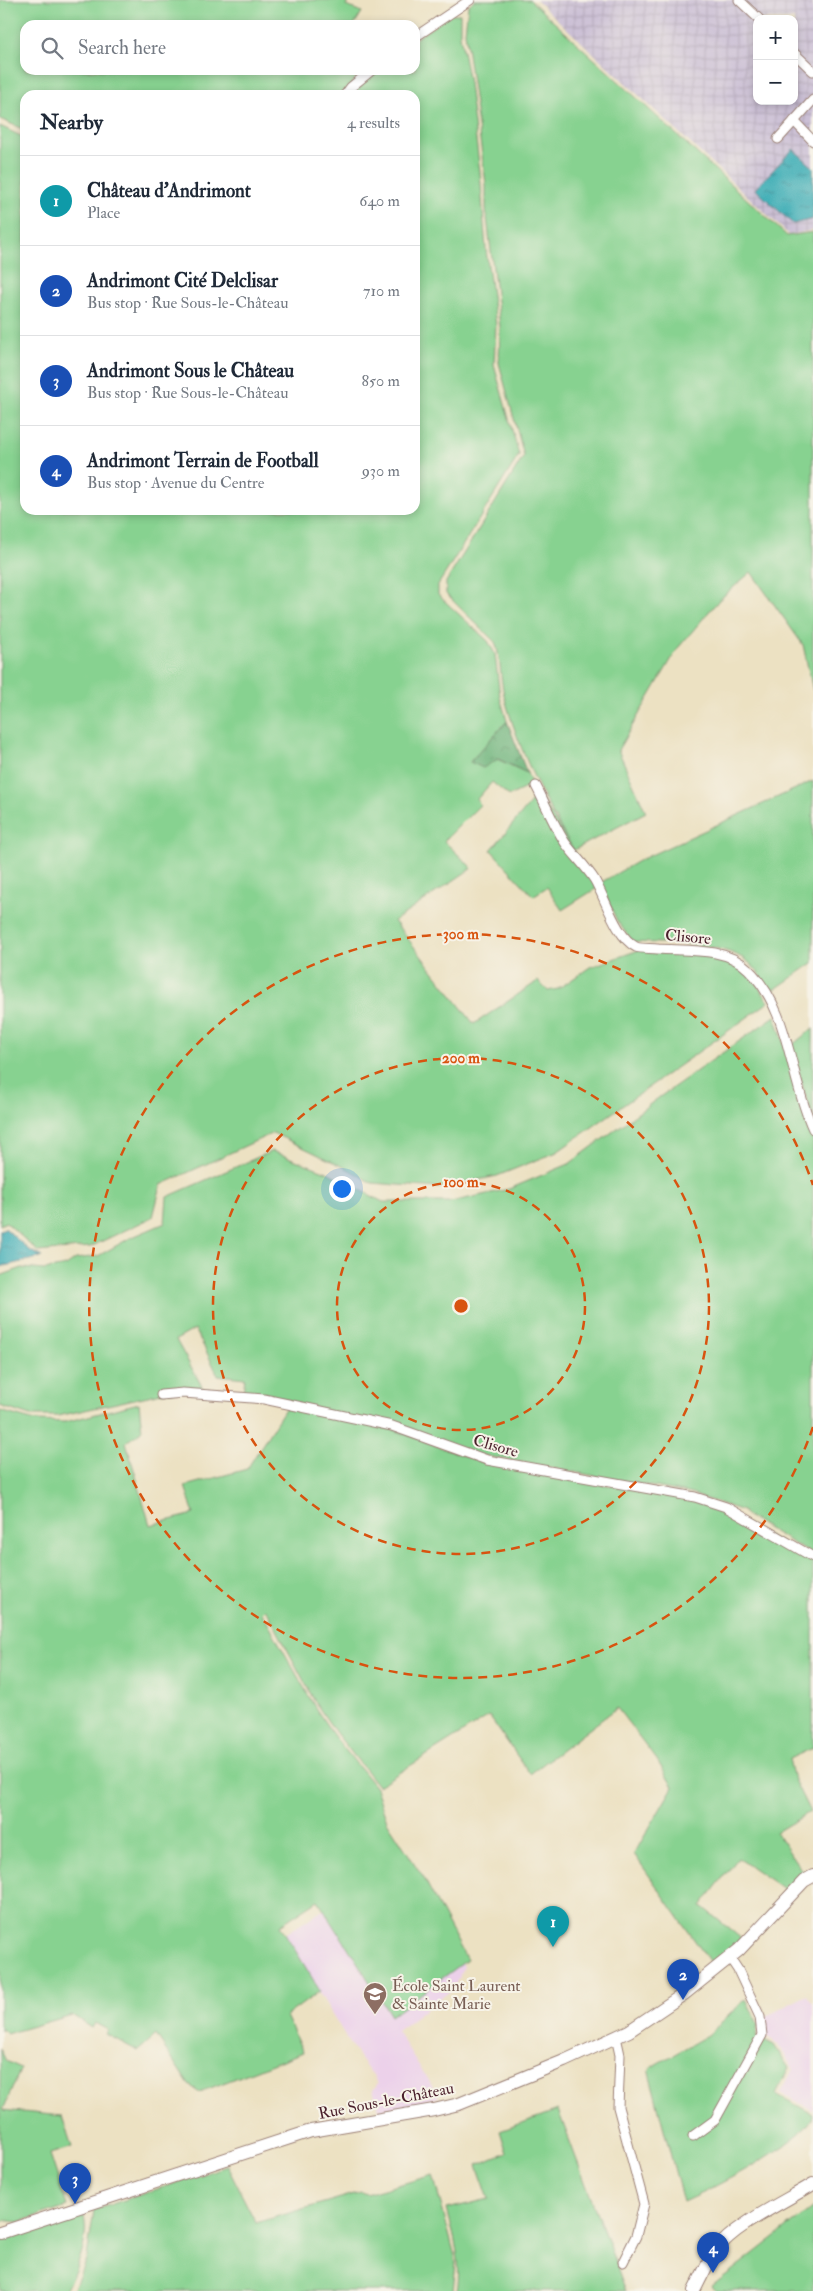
<!DOCTYPE html>
<html lang="en">
<head>
<meta charset="utf-8">
<style>
  body { margin:0; font-family:"IM FELL Double Pica",serif; background:#f2f2f3; color:#1f2937 }
  .controls { position:absolute; right:15px; top:15px; display:grid; overflow:hidden; border-radius:10px; box-shadow:0 2px 8px #0003 }
  .controls button { width:45px; height:45px; display:grid; place-items:center; padding:0; border:0; border-bottom:1px solid #e0e1e3; background:#fff; color:#1f2937; font:25px sans-serif }
  .you { position:absolute; left:341px; top:1188px; width:18px; height:18px; margin:-12px; border:4px solid #fff; border-radius:50%; background:#1a73e8; box-shadow:0 0 0 8px #1a73e833 }
  .badge { display:grid; place-items:center; width:32px; height:32px; border-radius:50%; background:#c8321e; color:#fff; font-size:16px; font-weight:700 }
  .pin { position:absolute; translate:-50% -41px; filter:drop-shadow(0 1px 2px #0008) }
  .pin::after { content:''; position:absolute; top:26px; width:18px; height:15px; background:inherit; clip-path:polygon(0 0,100% 0,50% 100%) }
  .list { margin:0; padding:0; list-style:none }
  h2 { display:flex; justify-content:space-between; align-items:center; height:65px; margin:0; padding:0 20px; font-size:21px }
  h2 small { font-size:16px; font-weight:400; color:#747a83 }
  .list li { display:grid; grid-template-columns:32px 1fr auto; gap:15px; align-items:center; box-sizing:border-box; height:90px; padding:0 20px; border-top:1px solid #e0e1e3 }
  .list b { display:block; font-size:19px; white-space:nowrap }
  .list p { margin:0; font-size:16px; white-space:nowrap; color:#747a83 }
  .list em { font-size:16px; font-style:normal; color:#747a83 }
  .icon { flex:none; width:28px; height:28px; fill:none; stroke:currentColor; stroke-width:2; stroke-linecap:round; stroke-linejoin:round }
  .map { position:relative; flex:none; width:813px; height:2291px; overflow:hidden }
  .search { position:absolute; background:#fff; box-shadow:0 2px 8px #0003; left:20px; top:20px; width:400px; height:55px; display:flex; align-items:center; gap:12px; box-sizing:border-box; padding:0 18px; border-radius:15px; color:#747a83; font-size:19px }
  .panel { position:absolute; background:#fff; box-shadow:0 2px 8px #0003; left:20px; top:90px; width:400px; height:425px; border-radius:15px }
  .map>svg:first-child { display:block }
  .built { fill:#ecd1ea }
  .industrial { fill:url(#industrial-grid); fill-rule:evenodd }
  .green { fill:#87d290; stroke:#68785e }
  .forest { fill:url(#forest-crowns); stroke:#5c6a52 }
  .water { fill:url(#water-ripples); stroke:#436670 }
  .lines { fill:none; stroke-linecap:round; stroke-linejoin:round }
  .street-casing { stroke:#9b8076; stroke-width:11 }
  .secondary-casing { stroke:#9b8076; stroke-width:14 }
  .street { stroke:#fff; stroke-width:9 }
  .secondary { stroke:#fff; stroke-width:12 }
  .ring { fill:none; stroke:#d8530f; stroke-width:2.5; stroke-dasharray:9 6 }
  .labels { text-anchor:middle; stroke-width:4; stroke-linejoin:round; paint-order:stroke }
  .street-label { font-size:16px; fill:#4a1f2b; stroke:#f7f3e8 }
  .education-label { font-size:16px; fill:#785e54; stroke:#f7f3e8; text-anchor:start }
  .centre { fill:#d8530f; stroke:#f7f3e8; stroke-width:2.5 }
  .ring-label { font-size:15px; text-anchor:middle; font-weight:bold; fill:#d8530f; stroke:#f7f3e8; stroke-width:4; stroke-linejoin:round; paint-order:stroke }
</style>
</head>
<body>
<div class="map">
<svg width="813" height="2291" viewBox="0 0 813 2291">
  <defs>
    <pattern id="industrial-grid" width="8" height="8" patternUnits="userSpaceOnUse" patternTransform="scale(1.25)"><rect width="8" height="8" fill="#cbbfd5"/><path d="M0 4h8M4 0v8" fill="none" stroke="#b0a4b7"/></pattern>
    <pattern id="forest-crowns" width="20" height="18" patternUnits="userSpaceOnUse" patternTransform="scale(1.25)"><rect width="20" height="18" fill="#6db47a"/><path d="M2 6a3 3 0 1 1 6 0M12 15a3 3 0 1 1 6 0" fill="none" stroke="#5c9264"/></pattern>
    <pattern id="water-ripples" width="26" height="14" patternUnits="userSpaceOnUse" patternTransform="scale(1.25)"><rect width="26" height="14" fill="#3cadb6"/><path d="M2 4q2-2 4 0t4 0M15 11q2-2 4 0t4 0" fill="none" stroke="#348c94"/></pattern>
  </defs>
  <rect width="100%" height="100%" fill="#f7f3e8"/>
  <filter id="ink" filterUnits="userSpaceOnUse"><feTurbulence type="fractalNoise" baseFrequency=".02" numOctaves="2"/><feDisplacementMap in="SourceGraphic" scale="10" xChannelSelector="R" yChannelSelector="G"/><feConvolveMatrix kernelMatrix="1 2 1 2 8 2 1 2 1" color-interpolation-filters="sRGB"/></filter>
  <filter id="wash" filterUnits="userSpaceOnUse"><feTurbulence type="fractalNoise" baseFrequency=".0096" numOctaves="4" result="noise"/><feDisplacementMap in="SourceGraphic" scale="20" xChannelSelector="R" yChannelSelector="G"/><feGaussianBlur stdDeviation="1.12" result="paint"/><feColorMatrix in="noise" values="0 0 0 0 0 0 0 0 0 0 0 0 0 0 0 0 0 1.4 0 .05"/><feComposite in="paint" operator="in"/></filter>
  <g filter="url(#wash)">
    <rect width="100%" height="100%" fill="#ece1c2"/>
    <g class="built">
      <polygon points="324,1909 386,2008 459,1956 464,1967 453,1989 397,2031 439,2097 410,2105 379,2110 373,2090 378,2083 354,2050 284,1935"/>
      <polygon points="807,1995 813,2004 813,2110 781,2093 793,2069 778,2044 766,2036 767,2026 765,2017"/>
    </g>
    <path class="industrial" d="M 536,0 L 813,0 L 813,230 L 789,235 ZM 757,19 L 794,19 L 794,101 L 757,101 Z"/>
    <g class="green">
      <polygon points="0,0 349,0 346,6 362,12 354,25 25,25 25,70 346,70 357,77 341,95 25,95 25,130 0,119"/>
      <path d="M 474,0 L 530,0 L 787,236 L 813,232 L 813,691 L 803,645 L 751,572 L 719,600 L 678,648 L 618,750 L 646,812 L 574,850 C 544,803 518,748 504,695 C 500,677 501,659 495,642 L 446,594 L 446,582 L 524,456 L 499,363 L 500,327 L 486,209 L 486,184 L 465,32 L 468,6 Z"/>
      <polygon points="452,14 460,14 460,35 469,83 480,172 486,250 496,325 494,365 519,455 438,585 438,595 488,641 495,654 500,697 507,721 470,762 497,759 527,773 532,785 509,796 492,782 477,799 480,805 444,841 472,868 394,921 474,1024 538,981 548,991 558,989 590,967 639,950 703,955 738,963 752,977 769,1002 557,1152 497,1176 439,1188 372,1183 346,1168 273,1133 161,1185 153,1217 90,1247 38,1252 6,1222 0,1225 0,126 25,138 25,510 117,510 116,513 124,510 415,510 415,95 349,95 376,70 415,70 415,39"/>
      <path d="M 813,781 L 813,963 L 771,992 C 764,981 757,969 747,961 C 720,941 665,944 633,942 L 617,921 L 600,883 L 640,860 Z"/>
      <polygon points="538,794 597,888 562,910 547,887 533,896 491,850"/>
      <path d="M 775,1016 C 790,1055 794,1098 813,1136 L 813,1555 L 745,1515 L 743,1511 L 688,1493 L 481,1455 L 277,1397 L 243,1393 L 245,1378 L 218,1375 L 195,1329 L 176,1340 L 204,1390 L 166,1392 L 58,1416 L 30,1416 L 0,1406 L 0,1276 L 22,1268 L 44,1270 L 66,1266 L 76,1259 L 98,1256 L 130,1238 L 165,1223 L 167,1197 L 272,1151 L 327,1172 L 383,1202 L 451,1202 L 509,1189 L 569,1164 L 661,1096 Z"/>
      <polygon points="813,1028 813,1121 791,1046"/>
      <polygon points="139,1403 142,1431 126,1442 150,1525 194,1514 185,1486 247,1469 286,1407 394,1430 478,1461 543,1475 678,1496 714,1506 813,1560 813,1748 789,1759 794,1780 810,1812 776,1832 804,1874 785,1890 738,1858 701,1906 742,1939 712,1965 634,1854 673,1787 657,1760 617,1708 530,1774 489,1716 378,1786 336,1733 315,1702 266,1609 262,1613 316,1709 334,1736 376,1788 387,1821 425,1880 467,1960 391,2016 318,1900 280,1925 320,1991 286,2016 303,2052 200,2092 189,2085 156,2035 138,2051 106,2034 108,2030 95,2023 92,2028 72,2015 6,2034 1,2029 0,2031 0,1411 35,1421 65,1422"/>
      <path d="M 746,1999 L 758,2024 L 756,2036 L 774,2045 L 789,2068 L 776,2094 L 813,2114 C 813,2138 706,2192 683,2202 L 649,2072 L 652,2067 L 708,2035 Z"/>
      <polygon points="0,2048 6,2061 21,2068 3,2110 62,2116 72,2147 50,2154 67,2206 19,2222 0,2220"/>
      <path d="M 558,2110 L 626,2291 L 457,2291 C 462,2262 454,2237 447,2209 L 489,2199 L 477,2165 L 507,2153 L 500,2131 Z"/>
      <polygon points="227,2166 256,2223 361,2192 366,2194 433,2175 455,2256 456,2264 453,2291 73,2291 87,2257 94,2210"/>
      <polygon points="813,2207 813,2291 716,2291 712,2286"/>
      <path d="M 83,2213 C 91,2239 77,2268 65,2291 L 0,2291 L 0,2241 L 43,2224 Z"/>
    </g>
    <polygon class="forest" points="507,721 527,773 498,759 483,768 470,762"/>
    <g class="water">
      <polygon points="793,149 813,167 813,219 793,224 755,189"/>
      <polygon points="5,1228 29,1250 42,1257 0,1267 0,1230"/>
    </g>
  </g>
  <g filter="url(#ink)">
    <g class="lines">
      <g class="street-casing">
        <g id="street">
          <polyline points="739,0 759,19"/>
          <polyline points="415,37 470,0"/>
          <polyline points="794,53 813,71"/>
          <polyline points="345,95 351,87 372,70"/>
          <polyline points="794,121 813,141"/>
          <polyline points="778,139 813,100"/>
          <path d="M 536,786 C 546,805 554,826 566,844 C 575,856 586,867 594,879 C 605,897 616,937 636,947 C 641,949 652,948 658,949 C 687,951 726,947 748,969 C 791,1010 789,1078 813,1129"/>
          <polyline points="161,1395 183,1393 264,1399 392,1426 487,1460 695,1497 726,1507 813,1557"/>
          <polyline points="616,2037 620,2055 618,2107 644,2204 636,2236 623,2262"/>
          <polyline points="693,2136 715,2120 762,2035 760,2017 738,1970 730,1958"/>
        </g>
      </g>
      <g class="secondary-casing">
        <g id="secondary">
          <polyline points="0,2233 311,2131 434,2110 459,2104 564,2061 629,2031 684,1994 739,1950 804,1881 813,1876"/>
          <path d="M 694,2291 C 701,2277 708,2262 716,2250 C 734,2225 786,2201 813,2184"/>
        </g>
      </g>
      <use href="#street" class="street"/>
      <use href="#secondary" class="secondary"/>
    </g>
  </g>
  <g class="ring">
    <circle cx="461" cy="1306" r="124"/>
    <circle cx="461" cy="1306" r="248"/>
    <path d="M813 1427A372 372 0 1 1 813 1185"/>
  </g>
  <defs>
    <g id="school-pin" transform="scale(1.25)"><path d="M0 17L-7.5 6A9.5 9.5 0 1 1 7.5 6Z" fill="#8d6e63" stroke="#f7f3e8"/><path d="M0-5L7-2L0 1L-7-2ZM-4 1L0 2.5L4 1V4Q0 6-4 4Z" fill="#fff"/></g>
  </defs>
  <g fill-rule="evenodd">
    <use href="#school-pin" x="375" y="1994"/>
  </g>
  <g class="labels">
    <g class="street-label">
      <text transform="translate(688 936) rotate(5)" y="6">Clisore</text>
      <text transform="translate(496 1445) rotate(16)" y="6">Clisore</text>
      <text transform="translate(386 2100) rotate(-11)" y="6">Rue Sous-le-Château</text>
    </g>
    <g class="education-label">
      <text x="392" y="1991">École Saint Laurent<tspan x="392" dy="18">&amp; Sainte Marie</tspan></text>
    </g>
  </g>
  <circle cx="461" cy="1306" r="8" class="centre"/>
  <g class="ring-label">
    <text x="461" y="939">300 m</text>
    <text x="461" y="1063">200 m</text>
    <text x="461" y="1187">100 m</text>
  </g>
</svg>
<div class="controls">
<button>+</button>
<button>−</button>
</div>
<div class="you"></div>
<div class="pin badge" style="left:553px;top:1947px;background:#0f9aa8">1</div>
<div class="pin badge" style="left:683px;top:2000px;background:#1a4fb4">2</div>
<div class="pin badge" style="left:75px;top:2204px;background:#1a4fb4">3</div>
<div class="pin badge" style="left:713px;top:2273px;background:#1a4fb4">4</div>
<div class="search"><svg class="icon" aria-label="search" viewBox="0 0 24 24"><circle cx="10" cy="10" r="6"/><path d="M15 15l6 6"/></svg>Search here</div>
<section class="panel">
<h2>Nearby<small>4 results</small></h2>
<ul class="list">
<li><span class="badge" style="background:#0f9aa8">1</span><div><b>Château d'Andrimont</b><p>Place</p></div><em>640 m</em></li>
<li><span class="badge" style="background:#1a4fb4">2</span><div><b>Andrimont Cité Delclisar</b><p>Bus stop · Rue Sous-le-Château</p></div><em>710 m</em></li>
<li><span class="badge" style="background:#1a4fb4">3</span><div><b>Andrimont Sous le Château</b><p>Bus stop · Rue Sous-le-Château</p></div><em>850 m</em></li>
<li><span class="badge" style="background:#1a4fb4">4</span><div><b>Andrimont Terrain de Football</b><p>Bus stop · Avenue du Centre</p></div><em>930 m</em></li>
</ul>
</section>
</div>
</body>
</html>
